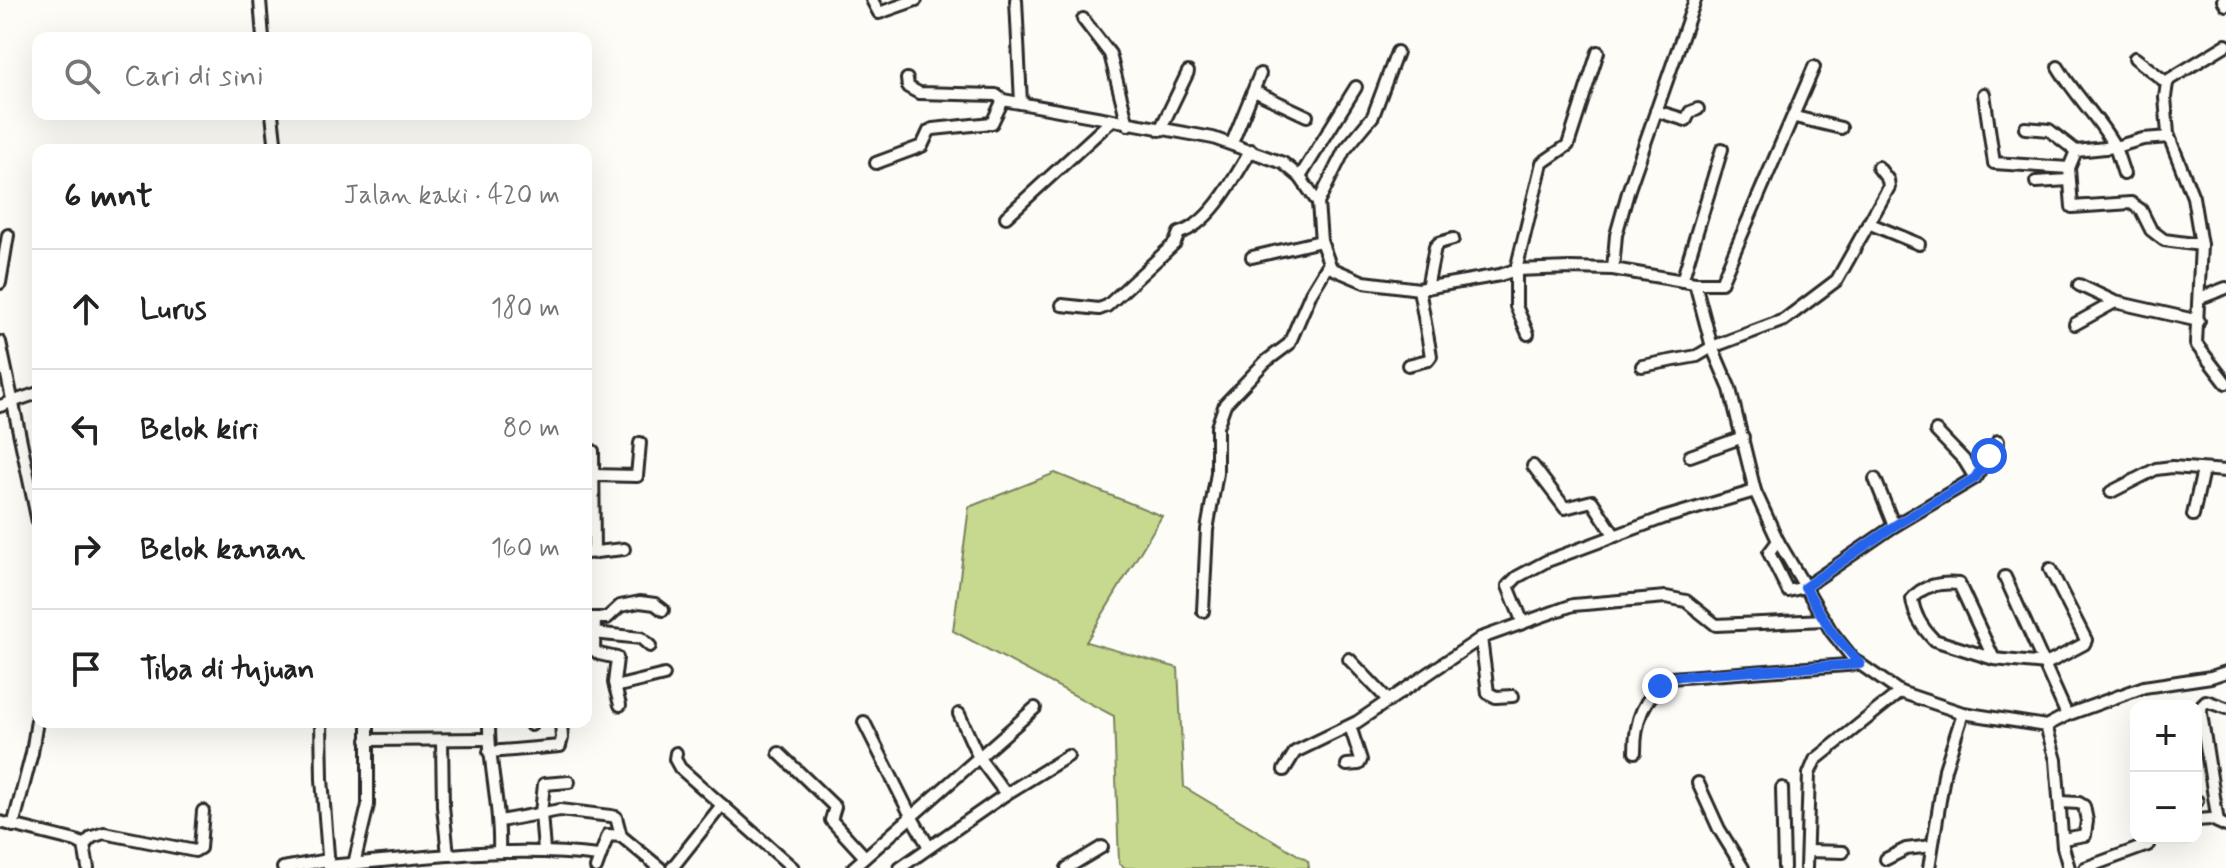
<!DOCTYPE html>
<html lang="id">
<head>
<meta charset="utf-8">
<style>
  body { margin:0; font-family:Mynerve,sans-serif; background:#f6f6f6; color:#222 }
  .controls { position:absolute; right:24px; bottom:24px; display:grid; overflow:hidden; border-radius:16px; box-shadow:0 8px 32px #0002 }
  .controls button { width:72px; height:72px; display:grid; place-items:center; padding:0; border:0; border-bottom:2px solid #e0e0e0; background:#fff; color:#222; font:40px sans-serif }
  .stop { position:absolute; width:24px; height:24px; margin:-18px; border:6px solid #2563eb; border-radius:50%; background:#fff }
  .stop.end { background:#2563eb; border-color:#fff; box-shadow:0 2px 8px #0008 }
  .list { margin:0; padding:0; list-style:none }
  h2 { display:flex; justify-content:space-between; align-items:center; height:104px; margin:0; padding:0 32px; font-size:34px }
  h2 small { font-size:26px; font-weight:400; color:#767676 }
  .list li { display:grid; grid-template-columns:52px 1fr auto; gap:24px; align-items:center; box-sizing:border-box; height:120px; padding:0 32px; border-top:2px solid #e0e0e0 }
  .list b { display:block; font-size:30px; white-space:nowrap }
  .list em { font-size:26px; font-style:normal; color:#767676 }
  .icon { flex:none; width:44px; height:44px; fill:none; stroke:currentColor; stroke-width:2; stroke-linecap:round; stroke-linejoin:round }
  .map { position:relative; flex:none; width:2226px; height:868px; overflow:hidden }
  .search { position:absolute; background:#fff; box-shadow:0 8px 32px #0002; left:32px; top:32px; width:560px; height:88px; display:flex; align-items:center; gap:20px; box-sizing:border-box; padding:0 28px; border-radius:16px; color:#767676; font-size:30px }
  .panel { position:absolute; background:#fff; box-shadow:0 8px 32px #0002; left:32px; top:144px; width:560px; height:584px; border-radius:16px }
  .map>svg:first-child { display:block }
  .green { fill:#c6d98e; stroke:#78825c; stroke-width:2 }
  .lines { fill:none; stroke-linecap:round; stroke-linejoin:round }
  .minor-casing { stroke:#2b2b2b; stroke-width:16 }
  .minor { stroke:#fdfcf7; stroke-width:10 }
  .route { stroke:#2563eb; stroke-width:10 }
</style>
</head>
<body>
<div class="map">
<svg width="2226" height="868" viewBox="0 0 2226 868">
  <rect width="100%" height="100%" fill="#fdfcf7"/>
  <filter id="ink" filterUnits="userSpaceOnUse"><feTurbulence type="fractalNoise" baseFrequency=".0125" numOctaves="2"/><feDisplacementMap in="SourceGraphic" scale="16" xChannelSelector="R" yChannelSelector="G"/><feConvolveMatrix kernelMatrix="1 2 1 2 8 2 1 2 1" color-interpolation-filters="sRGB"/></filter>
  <g filter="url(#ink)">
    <polygon class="green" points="1055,473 1162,516 1086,642 1178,668 1184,787 1308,861 1309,868 1126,868 1119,864 1114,716 953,631 969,507"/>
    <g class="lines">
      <g class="minor-casing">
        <g id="minor">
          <polyline points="260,0 263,38"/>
          <polyline points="872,0 879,13 916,0"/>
          <polyline points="1016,0 1021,103"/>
          <polyline points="2223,0 2226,5"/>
          <polyline points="1083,19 1110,54 1128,125"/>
          <polyline points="2226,45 2170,79 2167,83 2165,97 2168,134 2193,197 2201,245 2196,344 2226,383"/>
          <polyline points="2135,58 2167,83"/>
          <path d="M 2058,67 C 2076,97 2099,118 2115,147 L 2143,139 L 2169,137"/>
          <polyline points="907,79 908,87 919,93 996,95 1003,100 1213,138 1283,163 1300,177 1318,203 1321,241 1331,268 1364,282 1419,289 1500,275 1516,270 1570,268 1613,269 1695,283 1721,283 1814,67"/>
          <polyline points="1254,91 1307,116"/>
          <polyline points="1984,94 1994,163 2069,168"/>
          <polyline points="1656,111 1686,120 1690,112 1698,109"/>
          <polyline points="272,114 276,150"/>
          <polyline points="1795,117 1841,128"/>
          <polyline points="2025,128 2049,130 2076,151"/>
          <polyline points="1160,130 1188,72"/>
          <polyline points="1232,143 1260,74"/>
          <polyline points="876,163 922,146 929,131 933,129 992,123 1003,100"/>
          <polyline points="2124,174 2115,147 2076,151 2069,168 2072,207 2131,203 2141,210 2151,230 2164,240 2201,245"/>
          <polyline points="1300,177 1356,87"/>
          <polyline points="2036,182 2069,180"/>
          <polyline points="1318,203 1344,151 1373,116 1397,52"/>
          <polyline points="1006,217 1111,121"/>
          <polyline points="1868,223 1919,244"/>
          <polyline points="1252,257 1321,241"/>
          <polyline points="1613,269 1616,235 1629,189 1695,0"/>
          <polyline points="1682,281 1722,149"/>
          <polyline points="0,283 8,235"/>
          <polyline points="1695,283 1712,347 1730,389 1755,491 1778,541 1831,631 1854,660 1900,692 1963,713 2046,726 2067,715 2144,687 2211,677 2226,672"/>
          <polyline points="2079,285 2115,302 2199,321"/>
          <polyline points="1427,288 1435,247 1439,243 1453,239"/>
          <polyline points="2200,298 2226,288"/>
          <path d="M 1062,305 L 1099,309 L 1107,306 L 1175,243 L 1179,233 C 1210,225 1235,177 1251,150"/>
          <polyline points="2075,324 2115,302"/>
          <polyline points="1528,334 1516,306 1516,270 1542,163 1568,145 1598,52"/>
          <polyline points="0,342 38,522"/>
          <polyline points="1408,365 1428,360 1431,356 1419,289"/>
          <polyline points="1642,366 1697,356 1712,347 1784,320 1837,280 1889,187 1888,180 1878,167"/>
          <polyline points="0,406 38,393"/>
          <polyline points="593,451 594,553"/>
          <polyline points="1690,456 1743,437"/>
          <polyline points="1533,466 1565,508 1592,501 1615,536"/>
          <polyline points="592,475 637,476 640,443"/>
          <polyline points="1975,478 1998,441"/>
          <polyline points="1875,479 1894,526"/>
          <polyline points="2111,492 2156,469 2172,467 2226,471"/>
          <polyline points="2193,515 2203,470"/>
          <polyline points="1778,541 1769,553 1788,591 1805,587 1894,526 1975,478 1964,460 1936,431"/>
          <polyline points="586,553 624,549"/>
          <polyline points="2005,577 2067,715"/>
          <polyline points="1203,611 1207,530 1217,473 1217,427 1225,404 1265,362 1289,344 1311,293 1328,265"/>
          <polyline points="586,618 607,618 620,606 640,602 655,604 663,610"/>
          <polyline points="595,619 594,650 599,654 617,658 614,683 620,705"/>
          <polyline points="1523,623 1508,586 1517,577 1547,561 1663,518 1755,491"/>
          <polyline points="594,633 641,638 650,646"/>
          <polyline points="1481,638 1488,693 1496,697 1513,696"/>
          <polyline points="1349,659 1389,701"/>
          <path d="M 1994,659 L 1959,584 C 1942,582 1922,585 1912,599 C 1914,614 1923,629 1934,640 L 1994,659 L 2046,664 L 2084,644 L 2086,640 L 2050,569"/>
          <polyline points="615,687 664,675"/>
          <polyline points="959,714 979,758 1006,794"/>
          <polyline points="321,722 322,779 329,868"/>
          <path d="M 489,722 C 488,765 501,806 499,850"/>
          <polyline points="531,722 531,725"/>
          <polyline points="864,722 911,816 929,847"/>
          <polyline points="2046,726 2056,760 2063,847 2069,868"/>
          <polyline points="367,740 489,739"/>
          <polyline points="442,740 443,806 448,855"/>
          <polyline points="489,752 560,746 562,738 561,722"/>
          <path d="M 1635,752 C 1635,719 1643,698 1670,678 L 1860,664"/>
          <polyline points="676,753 675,759 680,768 793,868"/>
          <polyline points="779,753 835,807 831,820 865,857"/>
          <polyline points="1347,765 1359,764 1361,760 1350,726"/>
          <polyline points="1284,770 1295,752 1357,722 1481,638 1573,605 1666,597 1686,601 1716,625 1825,620"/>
          <polyline points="1698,783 1719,829 1743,868"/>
          <polyline points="1782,788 1784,868"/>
          <polyline points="2196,801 2197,801"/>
          <polyline points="2060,802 2079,803 2084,806 2087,821 2085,835 2063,839"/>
          <polyline points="2196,820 2211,819 2226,826"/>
          <polyline points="500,821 560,810 611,816 616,817 621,836 660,868"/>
          <polyline points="0,822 76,841 84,845 88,868"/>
          <polyline points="2218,822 2200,707 2206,701 2226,708"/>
          <polyline points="13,826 32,753 38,714"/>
          <polyline points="84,845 92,837 104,833 195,851 200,848 203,811"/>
          <polyline points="544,850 541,813 544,784 569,782"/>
          <polyline points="1807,851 1843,852"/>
          <polyline points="1886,859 1906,849 1932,846"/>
          <polyline points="354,864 368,805 368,722"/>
          <path d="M 329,866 C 422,858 506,845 599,856"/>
          <polyline points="283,868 328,860"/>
          <polyline points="596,868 608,835 621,836"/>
          <polyline points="672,868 722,805"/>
          <polyline points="853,868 1035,708"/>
          <polyline points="900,868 1006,794 1068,756"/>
          <polyline points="1067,868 1102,847"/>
          <polyline points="1806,868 1809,774 1815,760 1900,692"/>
          <polyline points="1929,868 1945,769 1963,713"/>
          <polyline points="2085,868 2148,845"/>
        </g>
      </g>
      <use href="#minor" class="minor"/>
    </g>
  </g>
  <g class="lines" filter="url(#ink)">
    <polyline class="route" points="1660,686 1670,678 1680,676 1860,664 1831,631 1805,587 1894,526 1975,478 1989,456"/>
  </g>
</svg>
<div class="controls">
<button>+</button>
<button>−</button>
</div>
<div class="stop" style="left:1989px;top:456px"></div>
<div class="stop end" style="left:1660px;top:686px"></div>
<div class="search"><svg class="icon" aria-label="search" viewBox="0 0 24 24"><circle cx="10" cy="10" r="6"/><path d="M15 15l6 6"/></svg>Cari di sini</div>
<section class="panel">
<h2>6 mnt<small>Jalan kaki · 420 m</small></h2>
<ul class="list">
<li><svg class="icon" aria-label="ahead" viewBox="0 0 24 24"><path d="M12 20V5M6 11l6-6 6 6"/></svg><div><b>Lurus</b></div><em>180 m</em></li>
<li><svg class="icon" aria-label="left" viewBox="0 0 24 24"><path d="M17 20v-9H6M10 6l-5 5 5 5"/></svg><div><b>Belok kiri</b></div><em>80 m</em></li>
<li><svg class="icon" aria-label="right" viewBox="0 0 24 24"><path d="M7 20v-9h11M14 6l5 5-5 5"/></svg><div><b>Belok kanan</b></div><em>160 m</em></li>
<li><svg class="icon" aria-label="arrive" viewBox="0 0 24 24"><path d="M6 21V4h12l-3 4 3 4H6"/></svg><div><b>Tiba di tujuan</b></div></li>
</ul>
</section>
</div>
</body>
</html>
